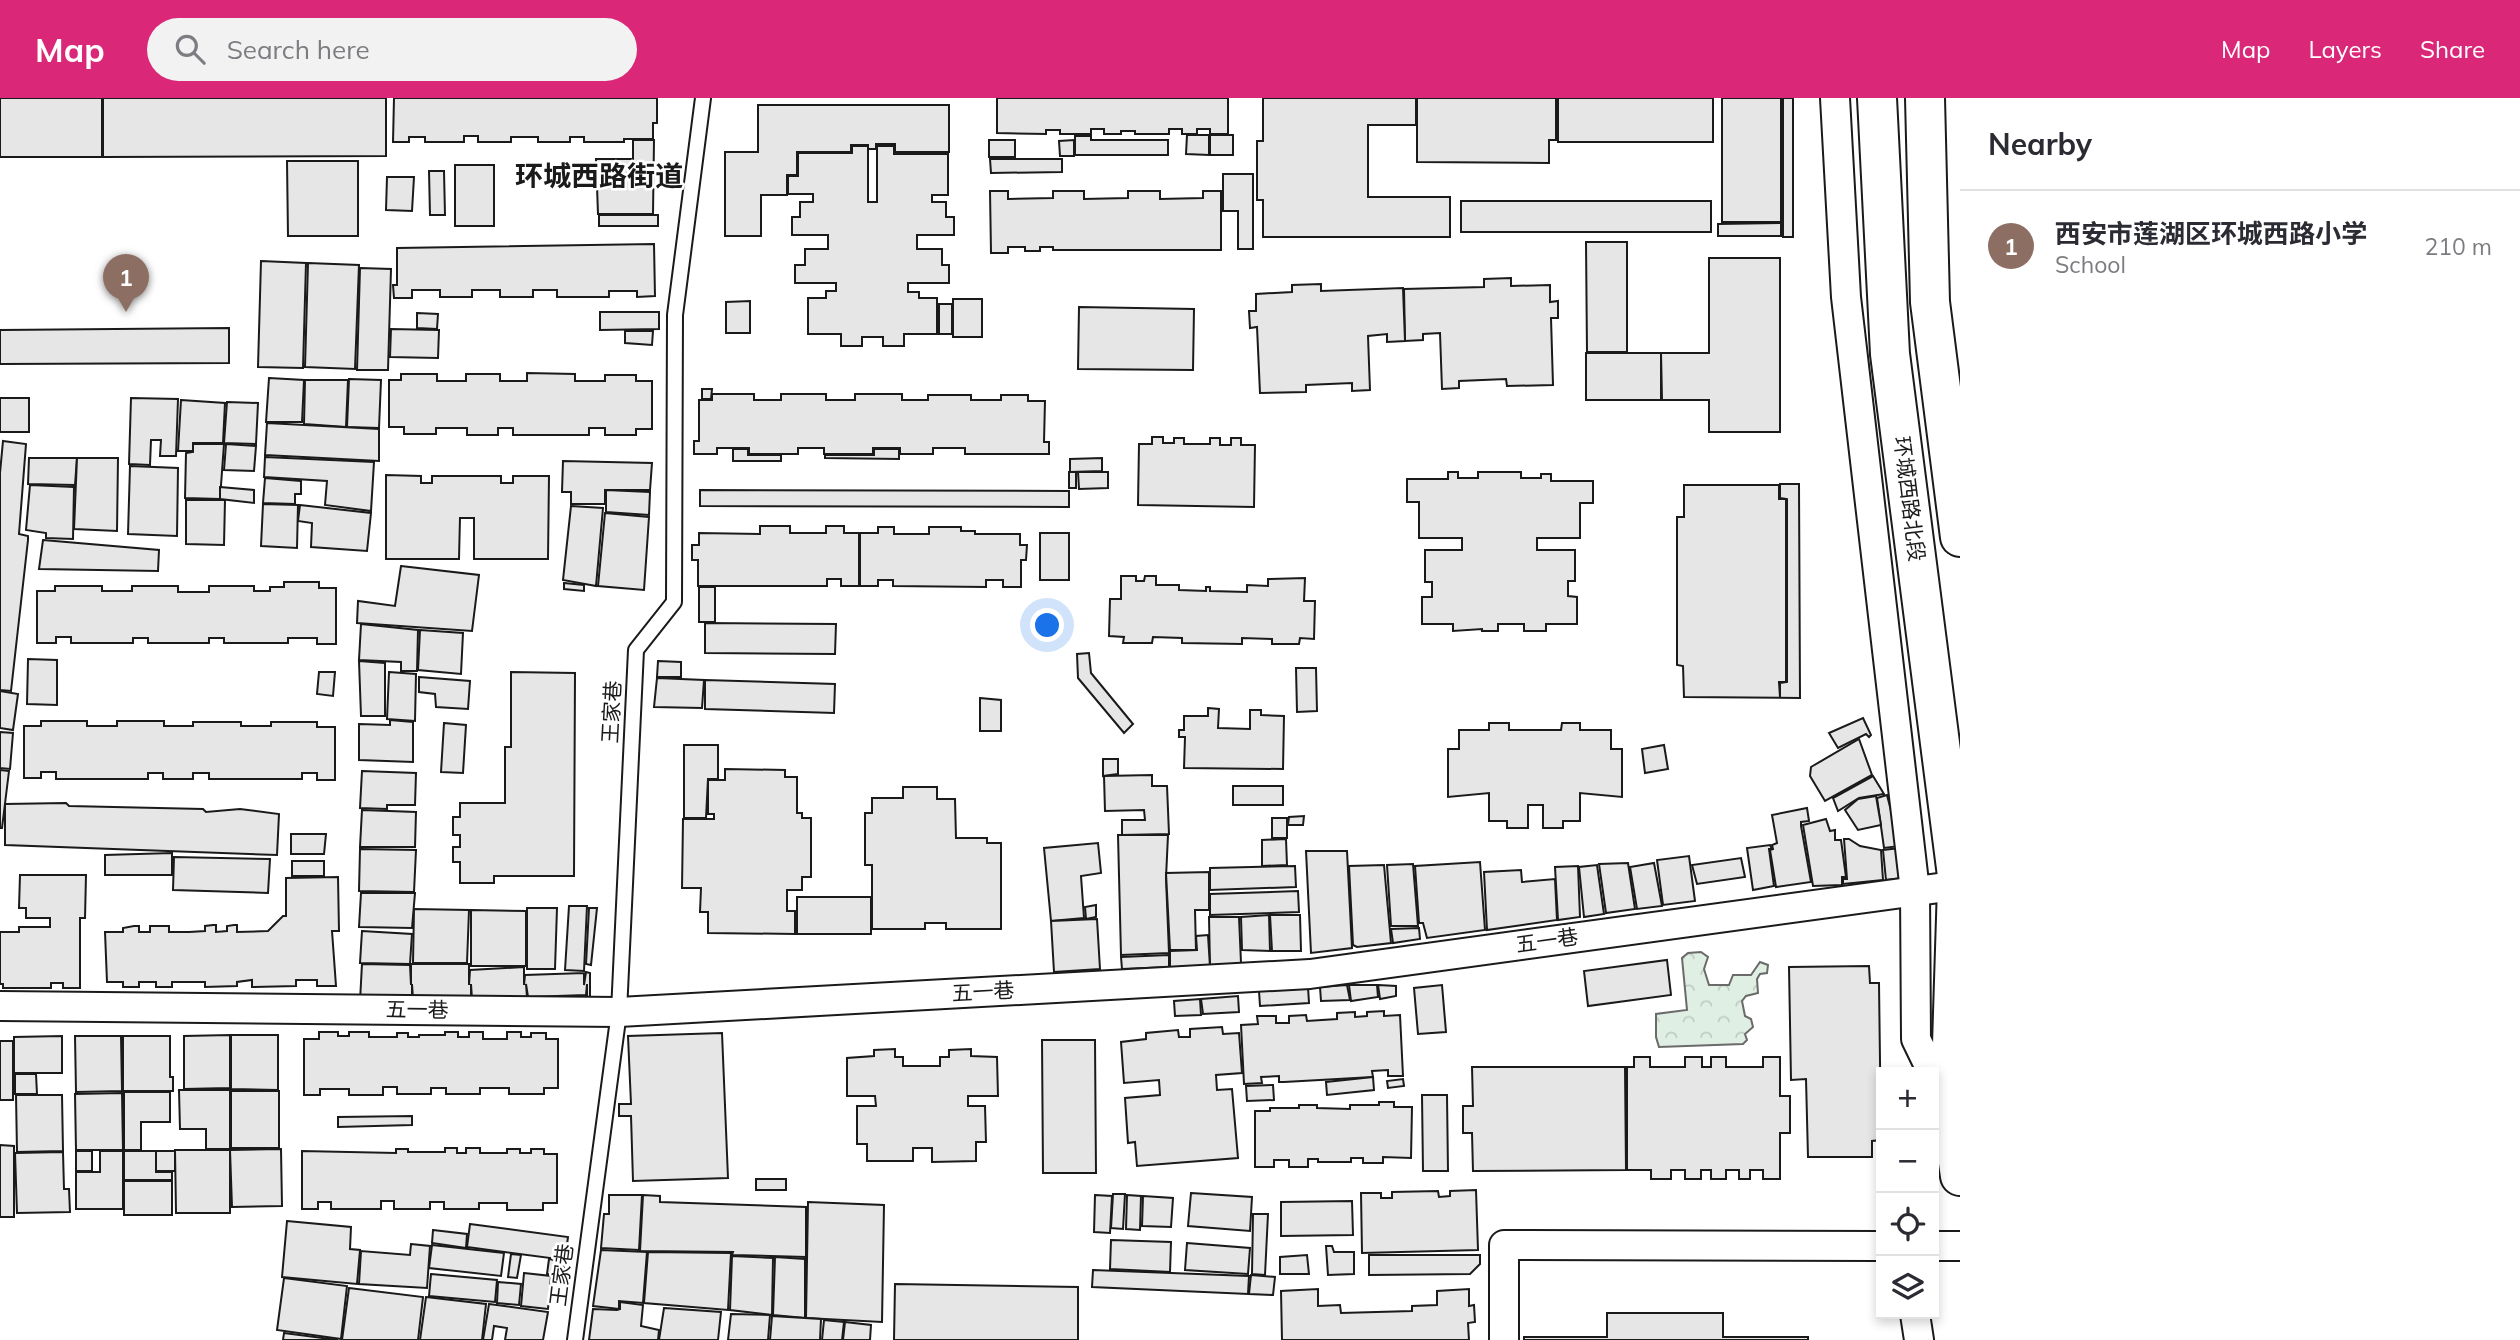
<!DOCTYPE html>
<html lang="en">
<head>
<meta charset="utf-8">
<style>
  body { margin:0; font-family:Mulish,"Noto Sans SC",sans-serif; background:#f2f2f3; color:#2b2b33 }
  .controls { position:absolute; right:21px; bottom:21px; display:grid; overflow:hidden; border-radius:0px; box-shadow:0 4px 10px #0003 }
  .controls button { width:63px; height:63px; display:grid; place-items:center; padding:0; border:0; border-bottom:2px solid #e1e1e2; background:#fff; color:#2b2b33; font:35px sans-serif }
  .you { position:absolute; left:1048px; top:528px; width:24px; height:24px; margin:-18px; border:5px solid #fff; border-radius:50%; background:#1a73e8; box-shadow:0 0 0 10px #1a73e833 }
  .badge { display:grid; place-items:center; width:46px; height:46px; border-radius:50%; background:#db2777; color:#fff; font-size:23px; font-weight:700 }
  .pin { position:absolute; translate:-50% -58px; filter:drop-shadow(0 2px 4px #0008) }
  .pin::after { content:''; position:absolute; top:37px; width:24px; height:21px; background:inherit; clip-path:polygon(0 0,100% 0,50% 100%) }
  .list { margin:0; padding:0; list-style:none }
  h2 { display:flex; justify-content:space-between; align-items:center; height:91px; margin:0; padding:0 28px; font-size:30px }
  h2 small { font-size:23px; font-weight:400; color:#7c7c81 }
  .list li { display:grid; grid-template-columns:46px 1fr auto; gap:21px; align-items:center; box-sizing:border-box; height:112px; padding:0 28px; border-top:2px solid #e1e1e2 }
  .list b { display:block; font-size:26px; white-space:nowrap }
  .list p { margin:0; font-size:23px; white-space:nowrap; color:#7c7c81 }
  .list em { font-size:23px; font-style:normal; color:#7c7c81 }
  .icon { flex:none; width:38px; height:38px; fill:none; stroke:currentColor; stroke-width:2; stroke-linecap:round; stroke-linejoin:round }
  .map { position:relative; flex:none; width:1960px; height:1242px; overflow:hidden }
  header { display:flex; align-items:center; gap:42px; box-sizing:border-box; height:98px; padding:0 35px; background:#db2777; color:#fff }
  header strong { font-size:33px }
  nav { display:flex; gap:38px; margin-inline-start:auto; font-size:24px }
  .search { width:490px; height:63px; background:#f2f2f3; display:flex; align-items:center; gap:18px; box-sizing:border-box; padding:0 24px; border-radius:38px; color:#7c7c81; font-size:26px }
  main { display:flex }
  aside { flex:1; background:#fff }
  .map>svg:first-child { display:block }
  .forest { fill:url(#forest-crowns); stroke:#6a6a6a; stroke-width:2 }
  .building { fill:#e6e6e6; stroke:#1a1a1a; stroke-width:2 }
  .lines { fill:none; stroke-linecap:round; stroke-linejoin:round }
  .service-casing { stroke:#1a1a1a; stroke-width:18 }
  .minor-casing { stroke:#1a1a1a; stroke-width:32 }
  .primary-casing { stroke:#1a1a1a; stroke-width:42 }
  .service { stroke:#fff; stroke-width:14 }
  .minor { stroke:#fff; stroke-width:28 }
  .primary { stroke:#fff; stroke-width:38 }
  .labels { text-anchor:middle; stroke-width:5; stroke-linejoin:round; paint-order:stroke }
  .street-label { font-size:21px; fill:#1a1a1a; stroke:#fff }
  .district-label { font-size:28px; font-weight:bold; fill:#1a1a1a; stroke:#fff }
</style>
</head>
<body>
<header>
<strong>Map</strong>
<div class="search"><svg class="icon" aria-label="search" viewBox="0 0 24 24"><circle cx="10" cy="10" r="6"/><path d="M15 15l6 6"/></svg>Search here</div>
<nav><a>Map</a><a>Layers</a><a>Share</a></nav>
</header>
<main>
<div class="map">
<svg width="1960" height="1242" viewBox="0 0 1960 1242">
  <defs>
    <pattern id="forest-crowns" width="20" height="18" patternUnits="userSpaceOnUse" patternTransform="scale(1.75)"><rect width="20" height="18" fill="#e0efe3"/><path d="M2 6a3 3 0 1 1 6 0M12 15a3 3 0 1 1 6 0" fill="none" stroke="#c0ccc2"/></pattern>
  </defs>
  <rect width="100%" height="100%" fill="#fff"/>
  <polygon class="forest" points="1701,854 1708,859 1704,871 1709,887 1729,887 1733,877 1751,877 1760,864 1768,867 1767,875 1760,876 1757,881 1758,895 1746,898 1742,903 1745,918 1751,921 1753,929 1745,936 1747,942 1743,946 1659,949 1656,939 1656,916 1687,912 1682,860 1688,855"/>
  <g class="building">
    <rect x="0" y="0" width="102" height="59"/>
    <polygon points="103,0 386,0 386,58 103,59"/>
    <polygon points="394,0 657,0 657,25 653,25 653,41 624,41 624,44 584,44 584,39 570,39 570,44 538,44 538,39 511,39 511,44 478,44 478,38 464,38 464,44 425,44 425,39 409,39 409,44 393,44"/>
    <polygon points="997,0 1228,0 1228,36 1210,36 1210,31 1197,31 1197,36 1182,36 1182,31 1169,31 1169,36 1135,36 1135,33 1121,33 1121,36 1104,36 1104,31 1091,31 1091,36 1060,36 1060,32 1046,32 1046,36 997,35"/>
    <polygon points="1263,0 1416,0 1416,27 1368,27 1368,99 1450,99 1450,139 1263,139 1263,102 1257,102 1257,43 1263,43"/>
    <polygon points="1417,0 1556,0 1556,42 1549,42 1549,65 1417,64"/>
    <rect x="1558" y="0" width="155" height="44"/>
    <rect x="1722" y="0" width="59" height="124"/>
    <rect x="1783" y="0" width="10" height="139"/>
    <polygon points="758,7 949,7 949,54 895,54 895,46 876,46 876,51 868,51 868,47 851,47 851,54 797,54 797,77 787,77 787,97 761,97 761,138 725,138 725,54 758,54"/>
    <polygon points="1187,37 1209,37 1209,57 1186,56"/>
    <rect x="1210" y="37" width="23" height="20"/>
    <polygon points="1075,38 1091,38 1091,42 1168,42 1168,57 1075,57"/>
    <polygon points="633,42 654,42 653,116 598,116 596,61 633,61"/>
    <rect x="989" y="42" width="26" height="17"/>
    <polygon points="1074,42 1074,58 1060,58 1059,43"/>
    <polygon points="852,48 868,48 868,104 877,104 877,48 894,48 894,56 948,56 948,97 932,97 932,104 946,104 946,119 954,119 954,137 917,137 917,151 942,151 942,167 949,167 949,185 908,185 908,194 919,194 919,200 937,200 937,236 904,236 904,248 883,248 883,239 862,239 862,248 841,248 841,236 808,236 808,200 826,200 826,193 836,193 836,185 795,185 795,167 805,167 805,151 828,151 828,137 792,137 792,119 800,119 800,104 813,104 813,96 788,96 788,78 798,78 798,55 852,55"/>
    <polygon points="990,61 1062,61 1062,74 991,75"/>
    <polygon points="287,63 358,63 358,138 288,138"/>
    <rect x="455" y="67" width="39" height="61"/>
    <polygon points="429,73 444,73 445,117 430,117"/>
    <polygon points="1223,76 1253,76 1253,151 1238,151 1238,113 1223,113"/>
    <polygon points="387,79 414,79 412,113 386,112"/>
    <polygon points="990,93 1008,93 1008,101 1053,100 1053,93 1084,93 1084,101 1128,100 1128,93 1160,93 1160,101 1203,100 1203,93 1221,93 1221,152 1053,152 1053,149 1040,149 1040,153 1025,153 1025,149 1008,149 1008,155 991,155"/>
    <rect x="1461" y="103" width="250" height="31"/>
    <rect x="599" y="117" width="59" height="11"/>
    <polygon points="1781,125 1781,138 1718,138 1718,126"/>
    <polygon points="1586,144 1627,144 1627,254 1587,254"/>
    <polygon points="654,146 655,198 637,199 637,193 609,193 609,199 557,199 557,192 533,192 533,199 500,199 500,192 472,192 472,199 440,199 440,192 412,192 412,200 394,200 393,187 397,187 397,150"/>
    <polygon points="1709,160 1780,160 1780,334 1709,334 1709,302 1662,302 1661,255 1709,255"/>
    <polygon points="261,163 306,165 303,270 258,269"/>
    <polygon points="308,165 359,167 355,271 305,269"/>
    <polygon points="360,170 391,171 388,272 357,272"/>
    <polygon points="1511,180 1511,188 1550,187 1550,204 1558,203 1558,220 1551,220 1553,287 1507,288 1506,281 1459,283 1459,290 1442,291 1440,235 1423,236 1423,242 1405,243 1404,191 1484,189 1484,181"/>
    <polygon points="1321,186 1321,193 1403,190 1405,243 1387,244 1387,236 1368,238 1370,292 1352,293 1352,285 1306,287 1306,294 1260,295 1257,229 1250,230 1249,213 1256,213 1256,196 1292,194 1292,187"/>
    <rect x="953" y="201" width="29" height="38"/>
    <polygon points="750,203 750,235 726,235 726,204"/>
    <rect x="939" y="206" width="13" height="30"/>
    <polygon points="1079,209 1194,211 1193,272 1078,271"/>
    <polygon points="600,214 659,214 659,231 600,232"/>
    <polygon points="417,215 438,216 437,231 417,230"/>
    <polygon points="229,230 229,265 0,266 0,232"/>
    <polygon points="391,231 439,232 438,260 390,259"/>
    <polygon points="625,233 653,233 652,247 625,245"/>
    <rect x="1586" y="255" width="75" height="47"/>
    <polygon points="527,275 575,276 575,283 605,283 605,277 636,277 636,283 652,283 652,331 636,331 636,337 605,337 605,330 589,330 589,337 513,337 513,330 498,330 498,337 467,337 467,330 436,330 436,336 404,336 404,329 389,329 389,282 401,282 401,276 437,276 437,283 466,283 466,276 500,276 500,283 527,283"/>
    <polygon points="269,280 304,282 302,324 266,324"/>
    <polygon points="349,281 381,282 379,330 347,329"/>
    <polygon points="305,282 348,282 346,329 304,326"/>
    <polygon points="702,291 712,291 711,301 702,301"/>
    <polygon points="712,296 754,296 754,302 781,302 781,296 826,296 826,302 855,302 855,296 902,296 902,302 928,302 928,297 971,297 971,302 1001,302 1001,297 1028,297 1028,303 1045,303 1044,344 1049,344 1049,356 965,356 965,350 933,350 933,356 900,356 900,350 873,350 873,356 824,356 824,350 798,350 798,356 749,356 749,350 717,350 717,356 694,356 694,343 699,343 699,302 712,302"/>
    <rect x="0" y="300" width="29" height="34"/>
    <polygon points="131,300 178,301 176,358 160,358 161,342 151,342 150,367 129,366"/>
    <polygon points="181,302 225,305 223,345 193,345 193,353 178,353"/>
    <polygon points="227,304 258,305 256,346 224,345"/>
    <polygon points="267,325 379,331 379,363 265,357"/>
    <polygon points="1152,339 1163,339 1163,345 1174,345 1174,340 1184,340 1184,346 1210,346 1210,340 1220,340 1220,347 1231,347 1231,340 1241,340 1241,347 1255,347 1254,409 1138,407 1139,346 1152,346"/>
    <polygon points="3,343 26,346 19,436 28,438 28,442 11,593 0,592 0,375"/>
    <polygon points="193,346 224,346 220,401 185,400 186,355 193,354"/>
    <polygon points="226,346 256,348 254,373 224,372"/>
    <polygon points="733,351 748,351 748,357 781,357 781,363 733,363"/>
    <polygon points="874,351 899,351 899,361 825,360 825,357 874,357"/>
    <polygon points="265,359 374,364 371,413 325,407 327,383 264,379"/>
    <polygon points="29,360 77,360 75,387 28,386"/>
    <polygon points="77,360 118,360 117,433 74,431"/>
    <polygon points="1102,360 1102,373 1070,374 1070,361"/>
    <polygon points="563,363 652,365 650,392 605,392 605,406 571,406 571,394 562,394"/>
    <polygon points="130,368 178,370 177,438 128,436"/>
    <rect x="1069" y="374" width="7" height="16"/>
    <polygon points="1078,374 1108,374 1108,390 1079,391"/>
    <polygon points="1448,374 1458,374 1458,380 1478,380 1478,374 1521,374 1521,380 1541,380 1541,376 1551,376 1551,383 1593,383 1593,405 1580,405 1580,440 1537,440 1537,452 1575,452 1575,483 1568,483 1568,498 1577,499 1577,526 1546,526 1546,533 1524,533 1524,526 1498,526 1498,533 1482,533 1482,531 1453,533 1453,526 1422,526 1422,499 1432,499 1432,484 1425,484 1425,452 1462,452 1462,440 1419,440 1419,404 1407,404 1407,381 1448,381"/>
    <polygon points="386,377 421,378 421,385 432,385 432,378 501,378 501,385 513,385 513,378 549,378 548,461 474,461 474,420 460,420 459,461 386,461"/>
    <polygon points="265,380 301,383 301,396 295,396 295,406 263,405"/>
    <polygon points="1780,386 1799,386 1800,600 1684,599 1683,568 1677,567 1677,419 1684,419 1684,387 1779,387 1779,401 1786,401 1786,584 1779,584 1780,599 1780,585 1787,584 1787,401 1780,400"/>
    <polygon points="30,387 74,389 73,441 46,440 46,435 26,432"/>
    <polygon points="220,389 254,392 254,405 220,401"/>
    <polygon points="606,392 650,394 649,417 606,414"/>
    <polygon points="700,392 1069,393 1069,409 700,408"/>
    <polygon points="186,402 225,402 224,447 186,446"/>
    <polygon points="263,406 298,407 297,450 261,448"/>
    <polygon points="300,407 371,415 367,453 311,449 312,425 298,423"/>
    <polygon points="571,408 603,410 596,488 563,482"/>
    <polygon points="605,415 649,419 644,492 598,488"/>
    <polygon points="760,428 790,428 790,435 826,435 826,428 844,428 844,435 859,435 859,488 841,488 841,481 827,481 827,488 698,488 698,462 692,462 692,447 699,447 699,435 760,436"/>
    <polygon points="878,429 894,429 894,436 929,436 929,429 961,429 961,433 975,433 975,436 1020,436 1020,447 1027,447 1026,462 1021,462 1021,489 1003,489 1003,482 986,482 986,489 893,488 893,482 878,482 878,488 860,488 860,435 878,435"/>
    <rect x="1040" y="435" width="29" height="47"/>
    <polygon points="43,442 159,452 158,473 39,471"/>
    <polygon points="401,468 479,477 472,533 357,525 358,503 395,508"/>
    <polygon points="1121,478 1136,478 1136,483 1144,483 1145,478 1156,478 1156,487 1179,487 1179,492 1206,493 1206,489 1210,489 1210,493 1247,494 1247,487 1268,488 1268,481 1305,480 1304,503 1315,503 1314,541 1300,540 1299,546 1272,546 1272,541 1242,540 1242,546 1182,545 1182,540 1153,539 1152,545 1123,545 1124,539 1109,538 1110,501 1121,501"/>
    <polygon points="284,484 319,484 319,490 336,490 336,546 317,546 317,540 288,540 288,545 224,545 224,540 209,540 209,545 148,545 148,540 133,540 133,545 71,545 71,539 56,539 56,545 37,545 37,493 55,493 55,488 102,488 102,493 132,493 132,488 178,488 178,494 209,494 209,488 254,488 254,493 270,493 270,489 284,489"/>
    <polygon points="564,485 584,487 584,493 564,491"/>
    <rect x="699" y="489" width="16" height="35"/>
    <polygon points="705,525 836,526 835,556 705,555"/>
    <polygon points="361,526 418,532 417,573 401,573 401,564 359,562"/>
    <polygon points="420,532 463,535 461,576 418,572"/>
    <polygon points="1089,555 1091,575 1133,626 1124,635 1078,580 1077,556"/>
    <polygon points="28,561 57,562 57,607 27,606"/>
    <polygon points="359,563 385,565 385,618 361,618"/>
    <polygon points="658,563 681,564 681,579 657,579"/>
    <polygon points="1296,570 1316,570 1317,613 1297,614"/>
    <polygon points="319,574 335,574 333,598 317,596"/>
    <polygon points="389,574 416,576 415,623 387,621"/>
    <polygon points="511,574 575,575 574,778 494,778 494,785 460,785 460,764 453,764 453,749 460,749 460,737 453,737 453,719 460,719 460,705 505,705 505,649 511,649"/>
    <polygon points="419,579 470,583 468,611 436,609 435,596 419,594"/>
    <polygon points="657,580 704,582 702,610 654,609"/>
    <polygon points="705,582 835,586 834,615 705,611"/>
    <polygon points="0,593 18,596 13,632 0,630"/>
    <polygon points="980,600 1001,602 1001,633 980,633"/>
    <polygon points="1208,610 1219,611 1218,630 1250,631 1250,612 1261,612 1261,617 1284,618 1283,671 1184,670 1185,639 1179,639 1179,632 1184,632 1184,618 1208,618"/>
    <polygon points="1863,620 1871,637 1869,639 1866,636 1838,650 1829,635"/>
    <polygon points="390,622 413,624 413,664 359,662 359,626 390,627"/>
    <polygon points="41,623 87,623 87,628 117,628 117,623 164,623 164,628 193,628 193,624 241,624 241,628 271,628 271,624 317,624 317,629 335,629 335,682 317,682 317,675 302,675 302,681 209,681 209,675 193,675 193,681 163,681 163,675 148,675 148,681 56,681 56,674 41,674 41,680 24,680 24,628 41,628"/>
    <polygon points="444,625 466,627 463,675 441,674"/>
    <polygon points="1489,625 1509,625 1509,632 1561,632 1562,625 1580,625 1580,632 1611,632 1611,651 1622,651 1622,699 1580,695 1580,723 1563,723 1563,730 1543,730 1543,707 1528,707 1528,730 1507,730 1507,723 1489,723 1489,695 1448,699 1448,651 1459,651 1459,632 1489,632"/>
    <polygon points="0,634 13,635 10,671 0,670"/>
    <polygon points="1859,641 1872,677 1825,703 1810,678 1811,669"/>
    <polygon points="684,647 718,647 718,681 708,681 706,720 684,720"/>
    <polygon points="1664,647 1668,671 1645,675 1642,651"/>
    <polygon points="1103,661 1118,661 1118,676 1103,678"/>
    <polygon points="725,671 785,672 785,679 797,679 797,715 802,715 802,720 811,720 811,779 802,779 802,792 787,792 787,813 795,813 795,836 708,835 708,814 700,814 701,790 682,790 683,721 714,721 714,716 708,716 708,682 725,682"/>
    <polygon points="0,672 9,673 2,730 0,730"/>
    <polygon points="362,673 416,675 415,707 387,707 387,711 360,710"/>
    <polygon points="1152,677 1152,688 1167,688 1169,736 1122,737 1122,722 1145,722 1144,712 1105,713 1104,678"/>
    <polygon points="1873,678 1884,696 1859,700 1838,713 1833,700"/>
    <rect x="1233" y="688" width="50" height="19"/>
    <polygon points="903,689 937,689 937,701 955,701 956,740 987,740 987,745 1001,745 1001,831 946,831 946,825 925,825 925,831 872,831 872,767 865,767 865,715 872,715 872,700 903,700"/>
    <polygon points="1887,697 1900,748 1884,750 1877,700"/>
    <polygon points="1876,698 1881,727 1858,732 1845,712 1858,701"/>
    <polygon points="66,705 69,708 203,711 206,714 240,711 279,716 277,757 5,747 5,706"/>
    <polygon points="1807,710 1809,723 1801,724 1801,728 1811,784 1776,789 1770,752 1773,751 1772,747 1777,745 1772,717"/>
    <polygon points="362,712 416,714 415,749 360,749"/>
    <polygon points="1304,718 1303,727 1288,727 1289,719"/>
    <rect x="1272" y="720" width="15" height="20"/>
    <polygon points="1826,721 1830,733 1835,732 1835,742 1841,742 1846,779 1842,779 1842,787 1813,788 1803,727"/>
    <polygon points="291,736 326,736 324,756 291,756"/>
    <polygon points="1118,737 1168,737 1166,780 1169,855 1121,857"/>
    <polygon points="1286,741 1287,767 1262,768 1262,742"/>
    <polygon points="1844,741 1849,741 1860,748 1881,752 1883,782 1843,786 1843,781 1847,781"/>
    <polygon points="1098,745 1101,775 1081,778 1084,820 1051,823 1044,750"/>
    <polygon points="1770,747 1772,751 1769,751 1774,788 1753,792 1747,750"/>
    <polygon points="1900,750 1903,780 1886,782 1883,752"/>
    <polygon points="360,751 416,752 414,794 359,793"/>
    <polygon points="1306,753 1347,753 1352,850 1311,855"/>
    <polygon points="172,755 172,777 105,777 105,757"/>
    <polygon points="1689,758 1695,803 1663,807 1657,762"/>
    <polygon points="174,759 270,761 268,795 173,792"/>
    <polygon points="1741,760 1745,779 1697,786 1692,767"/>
    <rect x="292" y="763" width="32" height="15"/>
    <polygon points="1480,764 1485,832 1427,840 1423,825 1419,825 1415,768"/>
    <polygon points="1628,765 1635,811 1606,815 1599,766"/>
    <polygon points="1654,765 1662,808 1637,811 1630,769"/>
    <polygon points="1413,766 1418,828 1391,828 1387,767"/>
    <polygon points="1384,767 1391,845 1357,849 1353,847 1349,768"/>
    <polygon points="1597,767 1604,816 1584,819 1579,769"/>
    <polygon points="1295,768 1296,789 1210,792 1210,770"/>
    <polygon points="1578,768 1580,819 1558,822 1555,769"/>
    <polygon points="1521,772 1522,784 1555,781 1557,822 1487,832 1484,774"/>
    <polygon points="1209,774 1209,812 1195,812 1196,852 1170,852 1166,775"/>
    <polygon points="20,777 86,777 85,820 80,820 80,890 63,890 63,885 51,885 51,890 3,890 3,886 0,886 0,834 19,834 19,829 50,829 50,820 26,820 26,810 19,810"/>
    <polygon points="338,779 339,833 332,833 336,888 317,888 317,882 296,882 296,888 252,889 252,882 237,884 237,888 205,889 205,884 172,884 172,889 156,889 156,884 139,884 139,889 123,889 123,884 107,884 105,834 123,834 123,830 134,828 139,828 139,834 150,834 150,828 169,828 169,834 189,834 205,833 205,828 213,827 216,827 216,834 227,833 227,828 234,827 237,827 237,834 268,833 283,818 286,818 286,780"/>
    <polygon points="1298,793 1299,814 1210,817 1210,796"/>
    <polygon points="361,795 415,795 412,830 359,829"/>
    <rect x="797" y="799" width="74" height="37"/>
    <polygon points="1096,807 1096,819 1086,821 1085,809"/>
    <polygon points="569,808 587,808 584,873 565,872"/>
    <polygon points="527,810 557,810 555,871 527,871"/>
    <polygon points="589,810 597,810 591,867 586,866"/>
    <polygon points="414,811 469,812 467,865 413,865"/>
    <polygon points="471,812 526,813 526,868 471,868"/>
    <polygon points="1269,817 1270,853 1242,852 1241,819"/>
    <polygon points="1270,817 1300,817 1301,853 1272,853"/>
    <polygon points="1209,819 1239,819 1241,865 1210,869"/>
    <polygon points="1097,821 1100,871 1054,874 1051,823"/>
    <polygon points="1419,830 1420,841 1393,845 1391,831"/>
    <polygon points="362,833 412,836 410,866 360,865"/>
    <polygon points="1208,837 1210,869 1170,874 1170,853 1197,852 1196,838"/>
    <polygon points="1169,857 1169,869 1122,871 1121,859"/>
    <polygon points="1667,862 1671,897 1588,908 1584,873"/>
    <polygon points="362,866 410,867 411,887 411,866 469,866 469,887 470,872 524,869 524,887 525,877 584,875 584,887 586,874 590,875 590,899 587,900 587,886 586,897 528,899 526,886 527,899 472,901 471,886 471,901 413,901 412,886 412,901 360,903"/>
    <polygon points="1869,868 1870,885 1879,885 1881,1042 1872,1043 1872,1059 1808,1059 1806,981 1791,982 1789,869"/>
    <polygon points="1347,887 1350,902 1321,903 1320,889"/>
    <polygon points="1349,887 1377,887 1378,899 1351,903"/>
    <polygon points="1378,887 1396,888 1396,898 1380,901"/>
    <polygon points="1442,887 1446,934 1418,936 1414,890"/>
    <polygon points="1308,889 1309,905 1260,908 1259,893"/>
    <polygon points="1238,898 1239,914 1203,916 1201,901"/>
    <polygon points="1200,901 1201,917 1175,918 1174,903"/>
    <polygon points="1384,913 1384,918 1400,917 1403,978 1388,978 1388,972 1372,973 1373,979 1284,984 1279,984 1279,978 1261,979 1262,985 1244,986 1241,927 1258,926 1257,918 1276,918 1276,925 1289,925 1289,918 1306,917 1307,923 1337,921 1337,915 1355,914 1355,919 1367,918 1367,914"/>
    <polygon points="1222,929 1223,936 1239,935 1242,975 1216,977 1217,992 1232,991 1238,1060 1137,1068 1135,1044 1128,1045 1125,1000 1160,997 1159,982 1124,985 1121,944 1146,941 1146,935 1178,932 1179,939 1190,939 1190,931"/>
    <polygon points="319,934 338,934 338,938 349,938 349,934 369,934 369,939 397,939 397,935 408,935 408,939 419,939 419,937 445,937 445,934 458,934 458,939 469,939 469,934 483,934 483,941 507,941 507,934 521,934 521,939 531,939 531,935 546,935 546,941 558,941 558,990 544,990 544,996 509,996 509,990 480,990 480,996 446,996 446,990 431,990 431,996 397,996 397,989 383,989 383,997 349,997 349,991 320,991 320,997 304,997 304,941 319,941"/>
    <polygon points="722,935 728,1080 633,1083 631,1018 619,1018 619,1006 631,1006 628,938"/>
    <polygon points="230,937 230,990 184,991 184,938"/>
    <polygon points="231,937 278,937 278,992 231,991"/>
    <polygon points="62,938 62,975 14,975 14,939"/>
    <polygon points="75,938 121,938 122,993 76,994"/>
    <polygon points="123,938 170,938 170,979 173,979 173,993 123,993"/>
    <polygon points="1042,942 1095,942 1096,1075 1043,1075"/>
    <rect x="0" y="943" width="13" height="59"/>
    <polygon points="895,951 895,959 903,959 903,968 940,968 940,959 949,959 949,952 971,951 971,958 997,959 998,998 968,998 968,1008 985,1008 986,1044 976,1044 976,1063 932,1064 932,1050 913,1050 913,1063 867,1063 867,1046 857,1046 857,1008 876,1008 875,998 847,998 847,960 874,958 874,952"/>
    <polygon points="1634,959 1650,959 1650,969 1685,969 1685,959 1702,959 1702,969 1711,969 1711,959 1726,959 1726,969 1763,969 1763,959 1780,959 1780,998 1790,998 1790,1035 1780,1035 1780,1081 1763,1081 1763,1072 1750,1072 1750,1081 1739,1081 1739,1072 1726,1072 1726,1081 1711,1081 1711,1072 1701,1072 1701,1081 1685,1081 1685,1072 1671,1072 1671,1081 1651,1081 1651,1072 1627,1072 1627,969 1634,969"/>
    <polygon points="1472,969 1625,969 1626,1072 1473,1073 1472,1035 1463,1035 1463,1008 1473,1008"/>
    <polygon points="15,976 36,976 37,996 15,996"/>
    <polygon points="1373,979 1374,992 1327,997 1326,984"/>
    <polygon points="1403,981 1404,988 1388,990 1387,983"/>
    <polygon points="1273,987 1274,1002 1247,1003 1246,988"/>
    <polygon points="179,992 230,992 230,1051 206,1051 206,1031 180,1031"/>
    <rect x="231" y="993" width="48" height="57"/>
    <polygon points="124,994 170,994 170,1024 141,1024 141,1052 124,1052"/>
    <polygon points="122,995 123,1052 76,1052 75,996"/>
    <polygon points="16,997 62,997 63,1053 17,1054"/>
    <polygon points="1422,997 1447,997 1448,1073 1423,1073"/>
    <polygon points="1379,1004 1394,1004 1394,1009 1412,1009 1411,1060 1383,1059 1383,1065 1363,1065 1363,1060 1351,1060 1351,1064 1318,1064 1318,1061 1308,1061 1308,1069 1289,1069 1289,1062 1274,1062 1274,1069 1255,1069 1255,1013 1270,1013 1270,1010 1299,1010 1299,1007 1317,1007 1317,1010 1350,1011 1350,1007 1379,1007"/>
    <polygon points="412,1018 412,1027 338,1029 338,1019"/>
    <polygon points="0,1047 14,1048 14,1119 0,1119"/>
    <polygon points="445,1050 457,1050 457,1055 466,1055 466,1050 480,1050 480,1055 507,1055 507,1051 520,1051 520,1055 531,1055 531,1051 544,1051 544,1056 557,1056 557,1105 543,1105 543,1112 507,1112 507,1105 479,1105 479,1111 444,1111 444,1104 430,1104 430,1111 394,1111 394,1103 381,1103 381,1111 331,1111 331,1104 318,1104 318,1111 302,1111 302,1053 396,1055 396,1051 408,1051 408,1054 445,1054"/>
    <polygon points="281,1051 282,1108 232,1109 230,1052"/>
    <polygon points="175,1052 230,1052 230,1115 176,1115"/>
    <rect x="76" y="1053" width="16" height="20"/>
    <polygon points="100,1053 123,1053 123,1111 76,1111 76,1074 100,1074"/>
    <polygon points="124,1053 156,1053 156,1074 172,1074 172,1082 124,1082"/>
    <rect x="156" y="1053" width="19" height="20"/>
    <polygon points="63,1054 64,1091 69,1091 70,1114 17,1115 15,1055"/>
    <rect x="756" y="1081" width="30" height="11"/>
    <rect x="124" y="1083" width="48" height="34"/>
    <polygon points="1476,1092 1478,1152 1362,1155 1361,1095 1381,1095 1381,1100 1392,1100 1392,1094 1438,1093 1439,1099 1450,1098 1450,1093"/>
    <polygon points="1191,1095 1252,1099 1250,1133 1188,1128"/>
    <polygon points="1113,1096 1125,1096 1123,1131 1111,1130"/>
    <polygon points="609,1097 642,1097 639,1152 601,1150 604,1116 609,1116"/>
    <polygon points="643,1097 660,1098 660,1104 806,1109 806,1159 732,1157 733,1154 640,1153"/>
    <polygon points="1095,1097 1112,1098 1110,1135 1094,1134"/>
    <polygon points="1127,1097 1141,1098 1140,1132 1126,1131"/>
    <polygon points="1143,1098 1173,1100 1171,1129 1142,1128"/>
    <polygon points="1352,1103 1353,1137 1281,1138 1281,1104"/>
    <polygon points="808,1104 884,1107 882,1224 806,1220"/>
    <polygon points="1253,1116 1268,1116 1265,1177 1252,1176"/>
    <polygon points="287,1123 351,1129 350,1151 360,1152 357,1186 282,1179"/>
    <polygon points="470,1126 568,1139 565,1162 467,1149"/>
    <polygon points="433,1132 467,1136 466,1150 432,1145"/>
    <polygon points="1111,1142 1171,1144 1170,1174 1110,1171"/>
    <polygon points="1187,1145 1250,1150 1248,1176 1185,1172"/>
    <polygon points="411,1146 430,1148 427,1190 359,1186 361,1153 410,1157"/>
    <polygon points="432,1147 504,1155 501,1178 429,1170"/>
    <polygon points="1326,1148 1332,1148 1334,1154 1354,1154 1354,1176 1328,1177"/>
    <polygon points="601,1152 647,1154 643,1205 619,1203 619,1211 593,1208"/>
    <polygon points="648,1154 731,1155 728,1212 644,1205"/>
    <polygon points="511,1156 521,1157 517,1180 508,1179"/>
    <polygon points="1307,1157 1309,1176 1280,1176 1280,1159"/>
    <polygon points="1369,1157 1480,1157 1480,1166 1470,1176 1369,1177"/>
    <polygon points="732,1158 773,1160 772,1217 730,1212"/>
    <polygon points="775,1159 805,1161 805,1220 773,1217"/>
    <polygon points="549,1161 565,1164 563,1178 547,1176"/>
    <polygon points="1093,1172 1249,1178 1248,1196 1092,1189"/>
    <polygon points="524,1175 551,1178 548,1211 521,1208"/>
    <polygon points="431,1176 497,1182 495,1204 429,1198"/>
    <polygon points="1251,1177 1275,1179 1273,1197 1249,1196"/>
    <polygon points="284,1180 347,1188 341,1241 277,1232"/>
    <polygon points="498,1184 521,1186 519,1207 497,1205"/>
    <polygon points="895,1186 1078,1189 1078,1242 894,1242"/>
    <polygon points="349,1190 423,1199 418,1242 342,1242"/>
    <polygon points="1318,1191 1318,1208 1340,1207 1341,1215 1412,1213 1412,1208 1437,1207 1437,1193 1469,1191 1469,1208 1474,1207 1475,1224 1468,1225 1469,1242 1282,1242 1281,1193"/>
    <polygon points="426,1199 486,1206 482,1242 420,1242"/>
    <polygon points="620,1204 643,1207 641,1228 659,1232 658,1242 589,1242 593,1211 617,1212 620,1211"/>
    <polygon points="489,1206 548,1214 543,1242 505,1242 507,1230 494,1228 492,1242 483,1242"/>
    <polygon points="664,1210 721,1214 718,1242 659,1242"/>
    <polygon points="1607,1215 1723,1215 1723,1239 1808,1239 1808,1242 1524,1242 1524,1239 1607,1239"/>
    <polygon points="731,1216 770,1217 768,1242 728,1242"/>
    <polygon points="772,1218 821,1221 820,1242 770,1242"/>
    <polygon points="824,1222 844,1224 842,1242 822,1242"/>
    <polygon points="845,1224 871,1227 870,1242 843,1242"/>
    <polygon points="284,1235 338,1242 283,1242"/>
  </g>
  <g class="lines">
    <g class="service-casing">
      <polyline id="service" points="575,1242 619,914 636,552 674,504 675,217 703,0"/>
    </g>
    <g class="minor-casing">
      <g id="minor">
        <polyline points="1835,0 1846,199 1915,793 1916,941 1932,974"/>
        <polyline points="0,908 619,914 1310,876 1960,787"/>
        <polyline points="1934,1053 1950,1011"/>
        <polyline points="1934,1148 1960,1148"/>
        <polyline points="1915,1216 1919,1242"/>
        <polyline points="1504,1242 1504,1147 1881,1148"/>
      </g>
    </g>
    <g class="primary-casing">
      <g id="primary">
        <polyline points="1877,0 1890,256 1960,801"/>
        <polyline points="1925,0 1930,204 1960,439"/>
        <polyline points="1957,788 1950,1010 1960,1078"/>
      </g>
    </g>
    <use href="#service" class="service"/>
    <use href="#minor" class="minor"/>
    <use href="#primary" class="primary"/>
  </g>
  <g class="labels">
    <g class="street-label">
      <text transform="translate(1909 401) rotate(83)" y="7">环城西路北段</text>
      <text transform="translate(612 614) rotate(-87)" y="7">王家巷</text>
      <text transform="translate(1547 843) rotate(-8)" y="7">五一巷</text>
      <text transform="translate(983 894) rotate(-3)" y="7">五一巷</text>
      <text transform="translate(417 912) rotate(1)" y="7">五一巷</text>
      <text transform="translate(562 1177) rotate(-83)" y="7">王家巷</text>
    </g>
    <g class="district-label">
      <text x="599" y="88">环城西路街道</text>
    </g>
  </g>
</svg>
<div class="controls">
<button>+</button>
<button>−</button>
<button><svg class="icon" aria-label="locate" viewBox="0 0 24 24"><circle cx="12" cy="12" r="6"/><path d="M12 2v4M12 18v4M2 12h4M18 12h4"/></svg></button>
<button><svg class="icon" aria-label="layers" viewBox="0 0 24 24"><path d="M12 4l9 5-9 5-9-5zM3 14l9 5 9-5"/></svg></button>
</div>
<div class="you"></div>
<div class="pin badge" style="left:126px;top:214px;background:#8d6e63">1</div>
</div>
<aside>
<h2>Nearby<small></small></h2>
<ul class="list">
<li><span class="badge" style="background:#8d6e63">1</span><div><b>西安市莲湖区环城西路小学</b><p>School</p></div><em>210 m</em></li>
</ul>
</aside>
</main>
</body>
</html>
